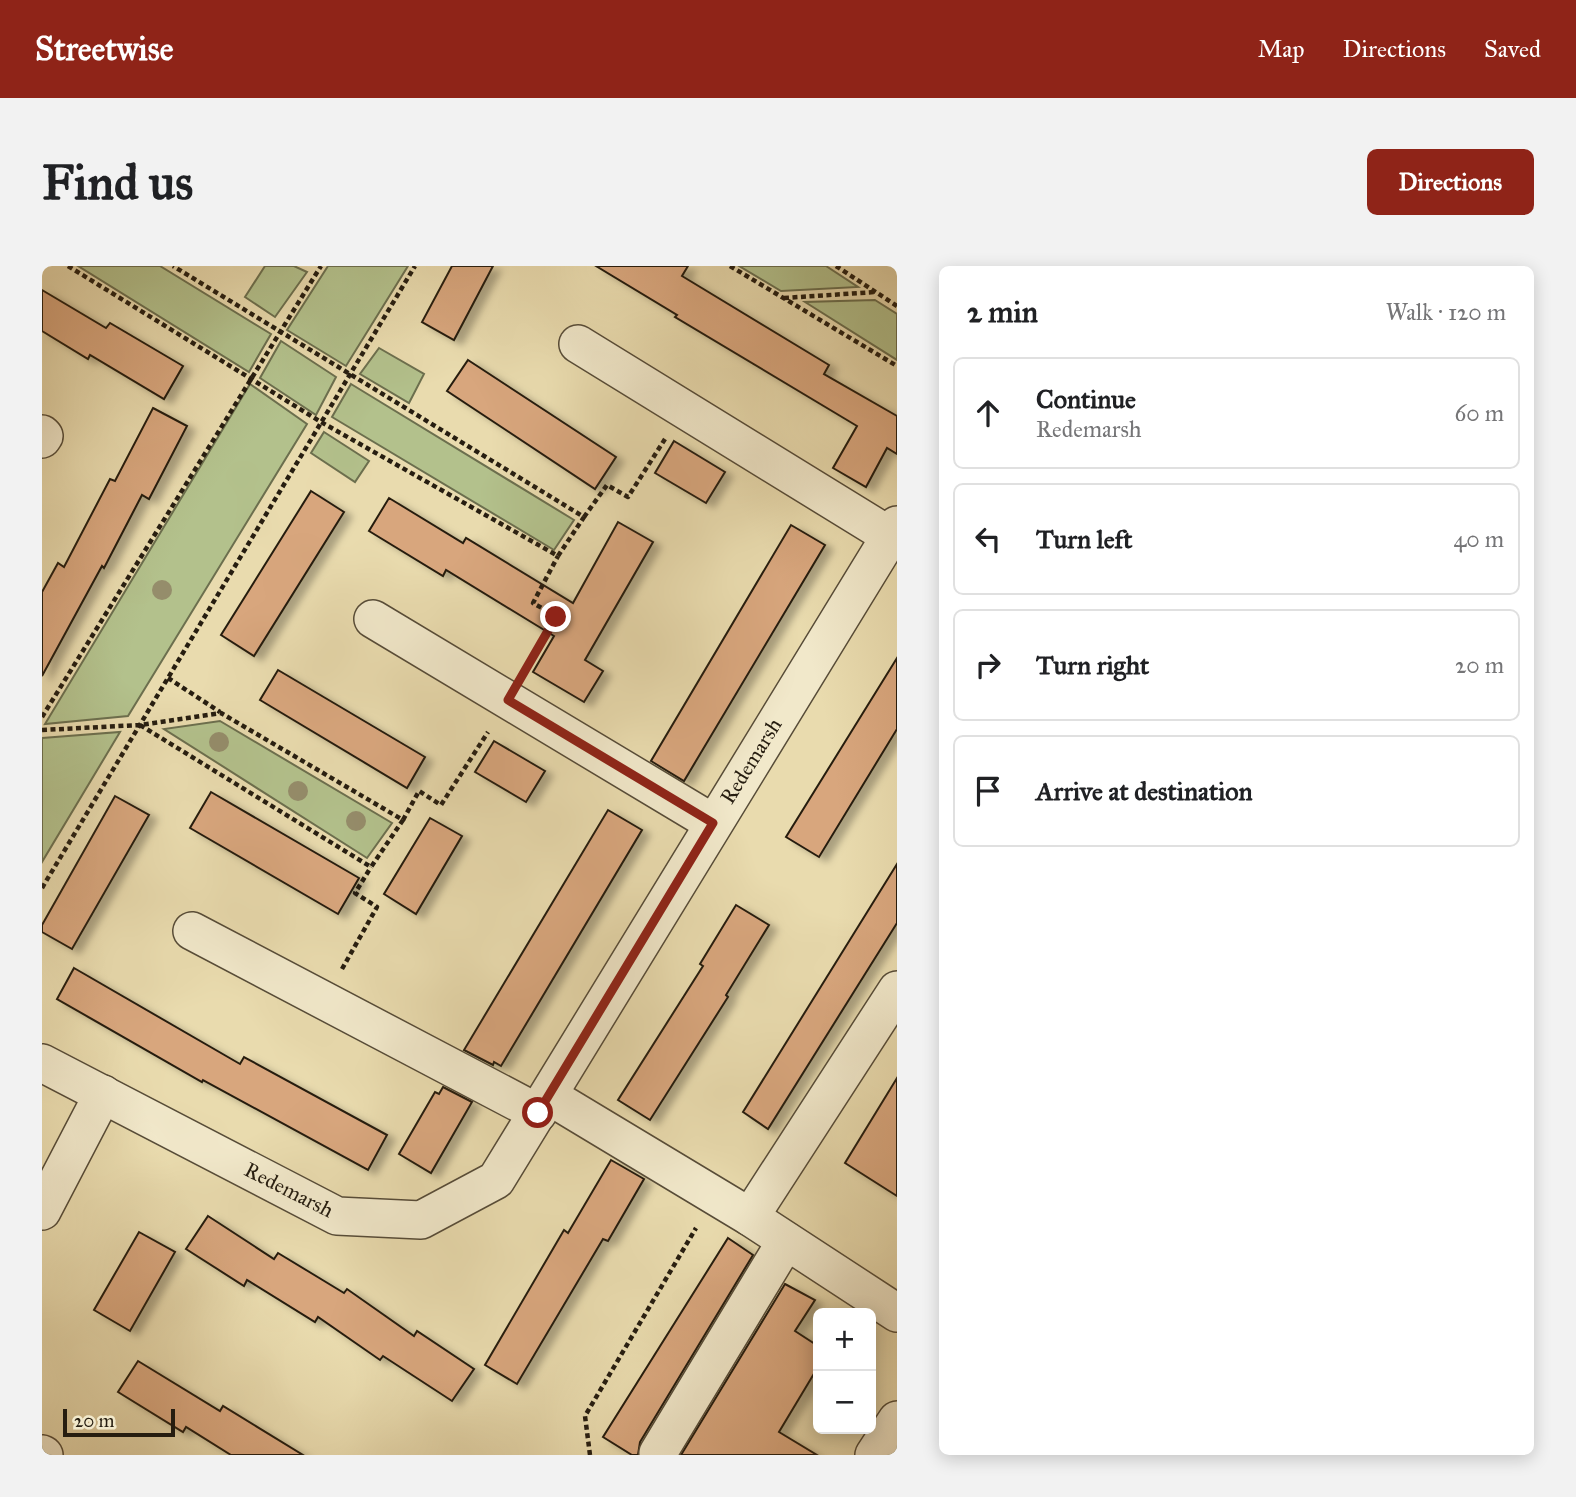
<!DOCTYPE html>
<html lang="en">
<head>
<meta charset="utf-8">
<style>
  body { margin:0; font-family:"IM FELL Great Primer",serif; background:#f2f2f2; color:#202124 }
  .controls { position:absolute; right:21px; bottom:21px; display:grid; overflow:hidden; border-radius:10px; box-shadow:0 4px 18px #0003 }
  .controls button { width:63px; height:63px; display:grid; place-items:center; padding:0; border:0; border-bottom:2px solid #e0e0e0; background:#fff; color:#202124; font:35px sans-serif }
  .scale { position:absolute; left:21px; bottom:18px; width:112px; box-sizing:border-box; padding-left:7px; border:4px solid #261d10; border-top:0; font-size:19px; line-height:24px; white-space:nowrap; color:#261d10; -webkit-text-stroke:5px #f1e8ca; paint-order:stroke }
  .stop { position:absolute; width:21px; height:21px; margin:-16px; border:5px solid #8f2418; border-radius:50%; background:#fff }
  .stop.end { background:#8f2418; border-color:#fff; box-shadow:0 2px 7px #0008 }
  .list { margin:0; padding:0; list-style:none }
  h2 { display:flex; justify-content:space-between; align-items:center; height:91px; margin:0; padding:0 28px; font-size:30px }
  h2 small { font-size:23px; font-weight:400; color:#757577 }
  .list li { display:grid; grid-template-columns:46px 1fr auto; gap:21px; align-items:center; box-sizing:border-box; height:112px; margin:0 14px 14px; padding:0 14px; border:2px solid #e0e0e0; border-radius:10px }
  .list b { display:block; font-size:26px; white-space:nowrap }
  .list p { margin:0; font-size:23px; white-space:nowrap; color:#757577 }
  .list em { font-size:23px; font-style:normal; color:#757577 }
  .icon { flex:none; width:38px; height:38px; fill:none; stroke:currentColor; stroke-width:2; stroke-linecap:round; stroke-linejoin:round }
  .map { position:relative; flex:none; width:855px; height:1189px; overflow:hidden; border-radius:10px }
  header { display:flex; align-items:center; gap:42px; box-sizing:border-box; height:98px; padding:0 35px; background:#8f2418; color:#fff }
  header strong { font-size:33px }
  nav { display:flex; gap:38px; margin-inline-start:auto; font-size:24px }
  .intro { display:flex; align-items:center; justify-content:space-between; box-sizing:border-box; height:168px; padding:0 42px }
  h1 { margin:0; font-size:49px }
  .button { padding:18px 32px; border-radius:10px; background:#8f2418; color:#fff; font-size:24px; font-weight:700 }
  main { display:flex; gap:42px; padding:0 42px }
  aside { flex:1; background:#fff; border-radius:10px; box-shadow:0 4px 18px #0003 }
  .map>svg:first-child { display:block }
  .green { fill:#b3c18c; stroke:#6c6f4e; stroke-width:2 }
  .building { fill:#d8a67d; stroke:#261d10; stroke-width:2; filter:url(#shadow) }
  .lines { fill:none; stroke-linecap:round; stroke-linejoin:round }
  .minor-casing { stroke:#574c38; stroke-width:40 }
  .path { stroke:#261d10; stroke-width:4.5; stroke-dasharray:5 3.5; stroke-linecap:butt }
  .minor { stroke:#f1e8ca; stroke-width:37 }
  .tree { fill:#958d6b }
  .route { stroke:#8f2418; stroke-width:9 }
  .labels { text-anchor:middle; stroke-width:5; stroke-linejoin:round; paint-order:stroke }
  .street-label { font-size:21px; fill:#261d10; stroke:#f1e8ca }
</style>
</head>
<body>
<header>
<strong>Streetwise</strong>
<nav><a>Map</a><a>Directions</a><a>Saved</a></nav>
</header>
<div class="intro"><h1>Find us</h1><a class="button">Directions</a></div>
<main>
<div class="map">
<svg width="855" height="1189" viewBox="0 0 855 1189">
  <defs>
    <filter id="shadow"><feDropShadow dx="8" dy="4.5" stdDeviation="3.5" flood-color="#0004"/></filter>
  </defs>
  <rect width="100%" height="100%" fill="#e9dbae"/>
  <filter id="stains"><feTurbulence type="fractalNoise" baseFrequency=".00286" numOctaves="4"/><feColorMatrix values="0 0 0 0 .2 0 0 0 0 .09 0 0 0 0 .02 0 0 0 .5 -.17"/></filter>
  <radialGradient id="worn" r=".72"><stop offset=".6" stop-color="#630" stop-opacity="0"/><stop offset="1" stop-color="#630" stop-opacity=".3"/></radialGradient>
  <g class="green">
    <polygon points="36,0 118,0 229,68 207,106"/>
    <polygon points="223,0 252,0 265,6 233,51 203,31"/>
    <polygon points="286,0 366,0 304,100 245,64"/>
    <polygon points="697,0 784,0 816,21 739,25"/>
    <polygon points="833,34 855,48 855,94 763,36"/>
    <polygon points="239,75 294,111 274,149 218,112"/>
    <polygon points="337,82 382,108 367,137 318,108"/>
    <polygon points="208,118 265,158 86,450 3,458"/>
    <polygon points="309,118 532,254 512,284 290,151"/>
    <polygon points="282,166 327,195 313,216 269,187"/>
    <polygon points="178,455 350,557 325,592 122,463"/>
    <polygon points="78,466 0,596 0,472"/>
  </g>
  <g class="building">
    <polygon points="410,0 451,0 412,74 380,56"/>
    <polygon points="554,0 646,0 640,10 787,99 782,108 855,150 855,188 845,182 824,221 791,202 815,160 633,51 635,49"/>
    <polygon points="0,24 64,62 68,57 141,100 122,133 48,89 46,93 0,65"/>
    <polygon points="426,94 574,191 553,223 405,125"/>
    <polygon points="111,142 145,160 107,233 100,229 62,302 60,300 0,410 0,326 16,297 22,301 68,213 73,215"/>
    <polygon points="632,175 683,206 664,237 613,207"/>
    <polygon points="269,225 302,246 212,390 179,369"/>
    <polygon points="347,232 421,277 424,272 531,337 576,256 611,276 543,394 561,405 542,436 491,406 512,370 404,304 401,310 327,265"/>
    <polygon points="749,259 783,279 642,515 609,495"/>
    <polygon points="855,392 855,463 777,591 744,571"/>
    <polygon points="236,404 383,491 365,522 218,434"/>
    <polygon points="452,475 503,505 484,536 433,506"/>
    <polygon points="169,526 317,612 296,648 148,562"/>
    <polygon points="73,530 107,549 30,683 0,666 0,659"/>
    <polygon points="566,544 600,564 459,800 452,796 451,799 422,784"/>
    <polygon points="388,552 420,570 374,648 342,628"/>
    <polygon points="855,598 855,657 726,863 701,846"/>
    <polygon points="694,639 727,659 684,729 686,731 608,854 576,834 661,700 658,698"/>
    <polygon points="32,702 198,798 202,791 345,869 326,904 161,814 160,816 15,733"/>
    <polygon points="855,812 855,930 803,897"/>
    <polygon points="401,821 430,836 389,907 357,888 393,826 397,828"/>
    <polygon points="569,894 602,913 566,975 561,973 475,1118 443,1099 522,964 526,967"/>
    <polygon points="166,950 232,993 236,987 302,1027 305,1023 372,1070 375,1065 432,1103 410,1135 341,1090 338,1094 276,1051 273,1056 205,1014 202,1020 144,983"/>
    <polygon points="97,966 133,986 88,1065 52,1044"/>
    <polygon points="686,972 711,989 598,1176 596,1189 590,1189 561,1171"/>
    <polygon points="743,1018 773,1034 753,1065 776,1080 776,1101 737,1166 775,1189 639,1189"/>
    <polygon points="96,1095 178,1145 181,1140 261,1189 189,1189 144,1161 141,1166 76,1126"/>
  </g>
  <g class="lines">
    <g class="minor-casing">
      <g id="minor">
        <polyline points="536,78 848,270"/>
        <polyline points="0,168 2,170 0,173"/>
        <polyline points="331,353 671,557"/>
        <polyline points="150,665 496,847"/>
        <polyline points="0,797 295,950 379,954 454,914 855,259"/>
        <polyline points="507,830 708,951 855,1047"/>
        <polyline points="0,945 61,828"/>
        <polyline points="708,951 855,724"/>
        <polyline points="616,1187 744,975"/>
        <polyline points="0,1188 2,1189"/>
        <polyline points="832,1189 855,1154"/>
      </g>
    </g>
    <g class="path">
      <polyline points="26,0 279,156 516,290 542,251 131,0"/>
      <polyline points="688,0 855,100"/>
      <polyline points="794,0 855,40"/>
      <polyline points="742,32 833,26"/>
      <polyline points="542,251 565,219 586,231 623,173"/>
      <polyline points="485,402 514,350 491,337 516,290"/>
      <polyline points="126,412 178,446"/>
      <polyline points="0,451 279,0"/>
      <polyline points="0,464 98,459 179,447 361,554 329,601 98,459"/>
      <polyline points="361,554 377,525 399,539 446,466"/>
      <polyline points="0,622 373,0"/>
      <polyline points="300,703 335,641 313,627 329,601"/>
      <polyline points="548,1189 543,1150 654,962"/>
    </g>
    <use href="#minor" class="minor"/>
  </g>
  <g class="tree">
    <circle cx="120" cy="324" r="10"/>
    <circle cx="177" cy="476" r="10"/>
    <circle cx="256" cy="525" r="10"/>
    <circle cx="314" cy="555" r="10"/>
  </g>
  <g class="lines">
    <polyline class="route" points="496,847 671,557 466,434 514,351"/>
  </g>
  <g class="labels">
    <g class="street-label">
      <text transform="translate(709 495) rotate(-58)" y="7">Redemarsh</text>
      <text transform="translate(247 924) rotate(27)" y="7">Redemarsh</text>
    </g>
  </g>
  <rect width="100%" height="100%" filter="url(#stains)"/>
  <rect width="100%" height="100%" fill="url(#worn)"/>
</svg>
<div class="controls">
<button>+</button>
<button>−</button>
</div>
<div class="scale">20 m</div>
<div class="stop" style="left:496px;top:847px"></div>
<div class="stop end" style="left:514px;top:351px"></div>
</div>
<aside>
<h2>2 min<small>Walk · 120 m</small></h2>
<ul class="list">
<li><svg class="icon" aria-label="ahead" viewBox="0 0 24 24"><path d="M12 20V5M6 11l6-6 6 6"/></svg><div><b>Continue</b><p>Redemarsh</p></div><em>60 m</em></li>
<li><svg class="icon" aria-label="left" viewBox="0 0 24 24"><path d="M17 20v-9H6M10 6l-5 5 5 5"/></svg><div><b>Turn left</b></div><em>40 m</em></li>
<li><svg class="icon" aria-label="right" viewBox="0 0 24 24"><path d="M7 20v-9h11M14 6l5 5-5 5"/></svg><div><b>Turn right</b></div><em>20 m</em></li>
<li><svg class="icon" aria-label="arrive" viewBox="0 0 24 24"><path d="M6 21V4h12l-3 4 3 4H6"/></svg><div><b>Arrive at destination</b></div></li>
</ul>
</aside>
</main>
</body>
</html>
